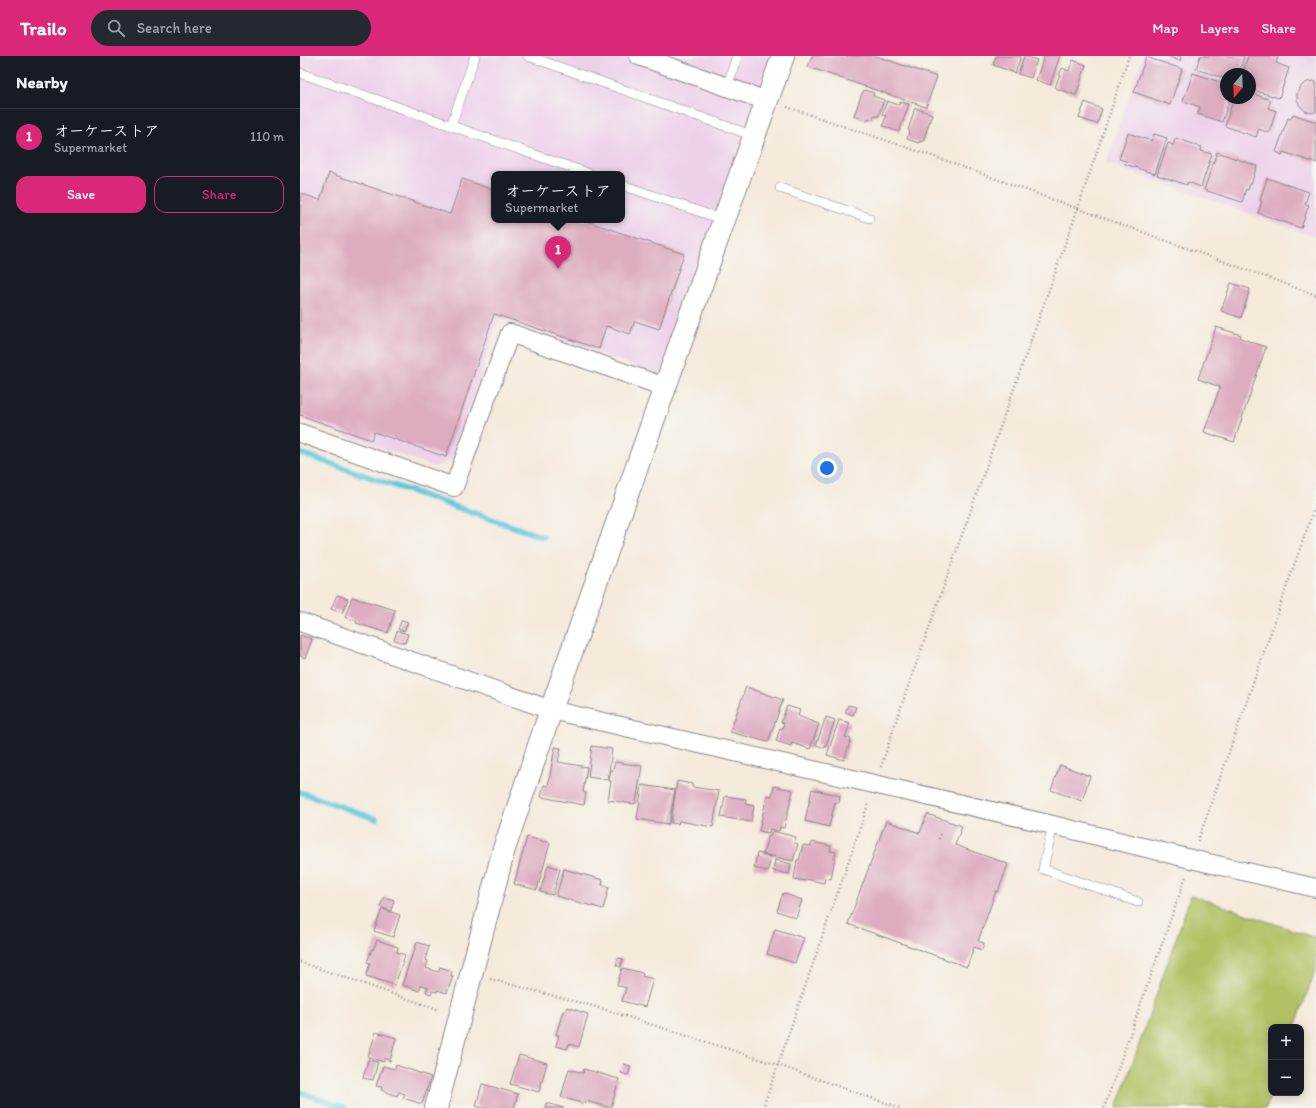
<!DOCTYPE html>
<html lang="en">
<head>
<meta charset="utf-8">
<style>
  body { margin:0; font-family:Itim,"Klee One",sans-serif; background:#242831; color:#f1f3f6 }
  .controls { position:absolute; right:12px; bottom:12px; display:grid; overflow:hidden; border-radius:8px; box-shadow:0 2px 10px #0003 }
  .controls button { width:36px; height:36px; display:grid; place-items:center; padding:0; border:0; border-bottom:1px solid #363941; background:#171b24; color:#f1f3f6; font:20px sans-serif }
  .compass { position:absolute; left:920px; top:12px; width:36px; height:36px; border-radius:50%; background:#171b24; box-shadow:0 2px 10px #0003; rotate:199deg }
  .you { position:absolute; left:527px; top:412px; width:14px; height:14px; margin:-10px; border:3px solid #fff; border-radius:50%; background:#1a73e8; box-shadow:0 0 0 6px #1a73e833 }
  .badge { display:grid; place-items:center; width:26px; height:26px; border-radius:50%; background:#db2777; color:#fff; font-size:13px; font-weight:700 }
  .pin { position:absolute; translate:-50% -33px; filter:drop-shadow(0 1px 2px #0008) }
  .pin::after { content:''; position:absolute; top:21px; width:14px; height:12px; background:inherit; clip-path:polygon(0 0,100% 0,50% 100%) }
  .popup { position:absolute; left:191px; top:115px; width:134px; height:52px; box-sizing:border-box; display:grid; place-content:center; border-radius:8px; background:#171b24; filter:drop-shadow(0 1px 3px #0005); font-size:13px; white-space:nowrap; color:#9ea1a6 }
  .popup b { font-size:15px; color:#f1f3f6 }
  .popup::after { content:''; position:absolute; left:50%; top:100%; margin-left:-8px; border:8px solid transparent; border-top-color:#171b24 }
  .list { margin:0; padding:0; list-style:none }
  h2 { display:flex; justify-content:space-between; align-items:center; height:52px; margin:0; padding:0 16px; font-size:17px }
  h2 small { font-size:13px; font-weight:400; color:#9ea1a6 }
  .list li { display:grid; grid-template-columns:26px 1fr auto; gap:12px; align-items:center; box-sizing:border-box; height:56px; padding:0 16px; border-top:1px solid #363941 }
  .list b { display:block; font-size:15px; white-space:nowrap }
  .list p { margin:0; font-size:13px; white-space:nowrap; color:#9ea1a6 }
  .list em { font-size:13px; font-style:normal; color:#9ea1a6 }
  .actions { display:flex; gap:8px; padding:12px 16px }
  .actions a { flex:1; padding:9px 0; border:1px solid #db2777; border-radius:12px; text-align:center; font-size:14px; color:#db2777 }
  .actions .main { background:#db2777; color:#fff }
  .icon { flex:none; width:22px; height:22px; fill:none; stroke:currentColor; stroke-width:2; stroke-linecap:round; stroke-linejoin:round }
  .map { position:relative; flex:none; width:1016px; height:1052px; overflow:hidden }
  header { display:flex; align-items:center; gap:24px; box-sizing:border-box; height:56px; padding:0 20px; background:#db2777; color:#fff }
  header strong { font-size:19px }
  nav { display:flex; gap:22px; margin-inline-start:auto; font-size:14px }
  .search { width:280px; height:36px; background:#242831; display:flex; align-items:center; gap:10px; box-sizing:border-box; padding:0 14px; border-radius:22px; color:#9ea1a6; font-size:15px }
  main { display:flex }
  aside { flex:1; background:#171b24 }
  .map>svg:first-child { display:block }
  .built { fill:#edd1e9; fill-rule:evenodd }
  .green { fill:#b2c163; stroke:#6a724f }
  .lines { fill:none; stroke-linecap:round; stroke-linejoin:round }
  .stream { stroke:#60c7dd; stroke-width:6 }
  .building { fill:#ddacc0 }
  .service-casing { stroke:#8c868b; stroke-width:10 }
  .minor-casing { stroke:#8c868b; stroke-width:20 }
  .tertiary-casing { stroke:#8c868b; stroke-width:24 }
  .path { stroke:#8c868b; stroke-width:2.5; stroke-dasharray:1 3; stroke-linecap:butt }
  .service { stroke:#fff; stroke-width:9 }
  .minor { stroke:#fff; stroke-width:18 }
  .tertiary { stroke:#fff; stroke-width:22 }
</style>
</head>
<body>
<header>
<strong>Trailo</strong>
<div class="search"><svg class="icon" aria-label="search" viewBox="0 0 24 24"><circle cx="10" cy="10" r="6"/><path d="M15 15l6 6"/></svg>Search here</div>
<nav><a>Map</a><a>Layers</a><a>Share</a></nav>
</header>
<main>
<aside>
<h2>Nearby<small></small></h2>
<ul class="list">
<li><span class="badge">1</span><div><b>オーケーストア</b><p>Supermarket</p></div><em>110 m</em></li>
</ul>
<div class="actions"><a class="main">Save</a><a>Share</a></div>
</aside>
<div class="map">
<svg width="1016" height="1052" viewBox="0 0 1016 1052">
  <rect width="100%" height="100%" fill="#f6f6f2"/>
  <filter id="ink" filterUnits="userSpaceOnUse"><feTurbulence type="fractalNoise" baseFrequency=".025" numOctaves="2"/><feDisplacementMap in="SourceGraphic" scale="8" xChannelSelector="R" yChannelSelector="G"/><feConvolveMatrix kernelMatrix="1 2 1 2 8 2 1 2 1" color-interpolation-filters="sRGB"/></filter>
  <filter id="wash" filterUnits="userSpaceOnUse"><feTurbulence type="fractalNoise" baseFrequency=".012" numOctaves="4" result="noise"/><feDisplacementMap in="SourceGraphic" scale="16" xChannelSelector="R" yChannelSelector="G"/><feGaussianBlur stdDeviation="0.9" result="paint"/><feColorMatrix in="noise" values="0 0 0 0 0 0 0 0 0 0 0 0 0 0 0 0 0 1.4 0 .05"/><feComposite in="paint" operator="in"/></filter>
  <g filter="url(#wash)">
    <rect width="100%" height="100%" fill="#f5eadb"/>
    <g class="built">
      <path d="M 0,0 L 312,0 L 325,4 L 326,0 L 470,0 L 361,319 L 199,263 L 152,404 L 135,411 L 0,363 ZM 194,118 L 322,118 L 322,164 L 194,164 Z"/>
      <path d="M 843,0 L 1016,0 L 1016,181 L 806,107 ZM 926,18 L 950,18 L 950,42 L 926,42 Z"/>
    </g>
    <polygon class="green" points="891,839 1016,882 1016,912 995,971 971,971 971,1037 966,1052 817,1052"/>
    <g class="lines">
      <g class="stream">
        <polyline points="0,397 243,481"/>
        <polyline points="0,736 76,763"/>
        <polyline points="0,1036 44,1052"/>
      </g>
    </g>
    <g id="blocks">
      <g class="building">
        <polygon points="512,0 576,0 637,21 626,51 508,11"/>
        <polygon points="696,0 721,0 715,17 693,9"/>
        <polygon points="724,0 737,4 731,22 718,18"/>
        <polygon points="744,0 760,0 750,29 736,24"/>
        <polygon points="867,0 881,0 880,5"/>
        <polygon points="900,0 944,0 939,18 926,18 926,23 896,13"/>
        <polygon points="948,0 975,0 978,1 976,7 989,12 979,42 950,33 950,18 942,18"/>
        <polygon points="846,1 882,13 870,49 834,36"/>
        <polygon points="773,4 786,9 776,39 755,32 762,12 769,15"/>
        <polygon points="893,17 926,28 926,42 930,42 922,66 898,58 900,51 883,45"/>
        <polygon points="1014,25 1016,26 1016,56 1012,57 1005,55 1000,50 997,44 997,37 1001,30 1007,26"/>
        <polygon points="564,34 574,37 573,40 584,44 578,61 574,59 573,64 568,62 567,65 554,60 562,37 563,37"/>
        <polygon points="950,37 971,44 968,52 976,55 969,77 959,73 956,81 925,70 934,42 950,42"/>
        <polygon points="587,45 599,49 600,46 609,48 599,76 583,70 586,60 582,58"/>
        <polygon points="785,46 802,53 797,68 779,62"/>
        <polygon points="615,52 632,58 623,86 620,85 619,87 607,83 610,75 608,74"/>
        <polygon points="993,58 1016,66 1016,107 983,96 982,99 976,96 988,62 991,63"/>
        <polygon points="828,77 851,85 854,78 867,82 855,118 825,108 826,105 819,103"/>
        <polygon points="876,82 902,91 901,95 912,98 901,131 888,126 887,129 857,119 868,87 873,89"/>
        <polygon points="917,96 957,110 951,128 950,128 948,134 946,133 942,146 904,134"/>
        <polygon points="29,117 150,158 162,123 194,134 194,164 283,164 384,198 359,273 335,265 330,278 306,270 299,293 194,258 146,401 74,376 71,384 0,359 0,137 20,144"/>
        <polygon points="967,122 1009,136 1005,148 1009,149 1001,172 958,157 962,145 960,144"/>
        <polygon points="931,227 950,233 941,262 921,255"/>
        <polygon points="916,271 941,279 940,282 966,291 934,386 904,376 920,331 898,323"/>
        <polygon points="37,539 48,543 42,557 31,553"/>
        <polygon points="52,541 95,554 88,577 56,567 57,565 45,561"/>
        <polygon points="102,564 108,566 104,575 98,573"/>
        <polygon points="97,575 108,578 105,587 94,584"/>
        <polygon points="0,579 12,583 5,602 0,600"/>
        <polygon points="446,631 483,644 468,686 430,676"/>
        <polygon points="548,649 556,651 553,659 545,656"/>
        <polygon points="487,650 500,654 498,660 519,668 510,693 492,687 491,690 476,685 480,672 482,673 484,667 481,666"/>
        <polygon points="526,661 535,664 525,692 516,689"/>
        <polygon points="539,664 550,667 545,681 551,683 544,704 527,699"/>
        <polygon points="292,690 312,693 308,724 288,721"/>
        <polygon points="255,691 261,692 258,706 287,711 283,736 286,737 284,749 241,741 244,729 248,730"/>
        <polygon points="315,706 342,710 336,747 333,748 308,744 311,725 309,725 311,714 313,714"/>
        <polygon points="760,709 790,720 782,745 751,734"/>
        <polygon points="377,725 392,728 392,731 419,735 413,771 379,765 378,768 371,767"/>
        <polygon points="342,729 375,734 369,768 337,763"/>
        <polygon points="474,730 493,734 484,772 480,771 479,775 470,773 469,777 459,775 467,739 472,740"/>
        <polygon points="512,733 540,740 539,747 535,746 529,771 505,765"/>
        <polygon points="425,740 446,743 445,748 454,750 451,766 421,761"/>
        <polygon points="627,758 662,770 655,789 708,808 698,836 696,835 678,885 684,887 682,894 674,891 667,911 548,868 586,765 620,777"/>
        <polygon points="472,775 496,781 494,787 498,788 493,805 463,798 468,780 470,781"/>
        <polygon points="227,781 250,787 237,834 214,828"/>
        <polygon points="512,786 531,790 530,795 536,796 531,823 525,822 524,827 506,823 506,825 494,823 497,804 499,804 503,789 511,790"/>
        <polygon points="457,797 462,798 462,799 471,801 468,815 454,812"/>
        <polygon points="475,804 491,808 489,818 473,815"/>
        <polygon points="248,809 260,813 253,839 240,836"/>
        <polygon points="264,813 303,824 302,829 309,831 303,853 256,840"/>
        <polygon points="483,837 502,844 496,862 477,855"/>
        <polygon points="84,841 94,844 91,855 80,851"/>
        <polygon points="82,853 100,859 93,881 74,875"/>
        <polygon points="475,873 504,882 495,907 467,898"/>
        <polygon points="77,884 98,891 97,896 105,899 95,929 66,920 70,907 67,906 72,893 73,894"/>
        <polygon points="117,886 129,890 125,904 128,905 126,912 138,916 140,911 152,915 151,920 153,920 147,937 137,934 137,936 132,935 131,938 126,936 128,931 121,929 119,935 102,929 112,899 113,899"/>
        <polygon points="318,902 323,903 321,911 316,909"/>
        <polygon points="322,912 343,917 342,920 353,923 345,951 322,945 326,932 317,929"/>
        <polygon points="267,951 288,958 279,991 269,988 267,993 256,990 259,979 256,979 263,955 265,956"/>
        <polygon points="76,976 96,982 90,1005 84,1002 84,1006 68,1001"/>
        <polygon points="219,999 247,1007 239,1036 210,1028"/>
        <polygon points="68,1004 78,1006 73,1024 63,1022"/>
        <polygon points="324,1008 331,1010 328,1019 321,1017"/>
        <polygon points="96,1009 131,1021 122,1048 103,1042 105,1038 99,1036 97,1040 81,1034 82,1031 76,1030 83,1010 95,1013"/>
        <polygon points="269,1013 283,1017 284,1013 319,1023 311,1052 286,1045 285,1048 261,1041"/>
        <polygon points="182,1028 218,1038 214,1052 184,1052 176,1050"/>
        <polygon points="246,1047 264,1052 245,1052"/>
      </g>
    </g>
  </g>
  <g filter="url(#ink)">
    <use href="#blocks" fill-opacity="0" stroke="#8c868b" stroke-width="1"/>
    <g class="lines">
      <g class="service-casing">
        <g id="service">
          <polyline points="228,0 454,80"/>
          <polyline points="0,17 290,118"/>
          <polyline points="427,31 437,0"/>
          <polyline points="151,70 175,0"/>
          <polyline points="322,129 424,164"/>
          <polyline points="480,132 569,162"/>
          <polyline points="753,769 743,813 838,846"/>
        </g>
      </g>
      <g class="minor-casing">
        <g id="minor">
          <polyline points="339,0 467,45"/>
          <polyline points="0,377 154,431 210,277 365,331"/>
          <polyline points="0,566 251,654 753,769 891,803 1016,832"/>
        </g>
      </g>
      <g class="tertiary-casing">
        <polyline id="tertiary" points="136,1052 204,793 251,654 424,164 483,0"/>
      </g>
      <g class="path">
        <polyline points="487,51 638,102 1016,239"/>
        <polyline points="581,711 597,662 778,152 829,0"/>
        <polyline points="639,783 640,778"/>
        <polyline points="898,785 1016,447"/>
        <polyline points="0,906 140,954"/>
        <polyline points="190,923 300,952 478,1009 600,1052"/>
        <polyline points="463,1052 569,746"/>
        <polyline points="804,1052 886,820"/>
      </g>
      <use href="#service" class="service"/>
      <use href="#minor" class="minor"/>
      <use href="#tertiary" class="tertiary"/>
    </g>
  </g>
</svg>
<div class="controls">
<button>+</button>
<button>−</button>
</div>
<svg class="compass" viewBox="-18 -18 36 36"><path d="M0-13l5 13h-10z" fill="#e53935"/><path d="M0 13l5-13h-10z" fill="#9ea1a6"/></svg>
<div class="you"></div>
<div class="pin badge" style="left:258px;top:213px">1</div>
<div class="popup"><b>オーケーストア</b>Supermarket</div>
</div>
</main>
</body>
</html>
